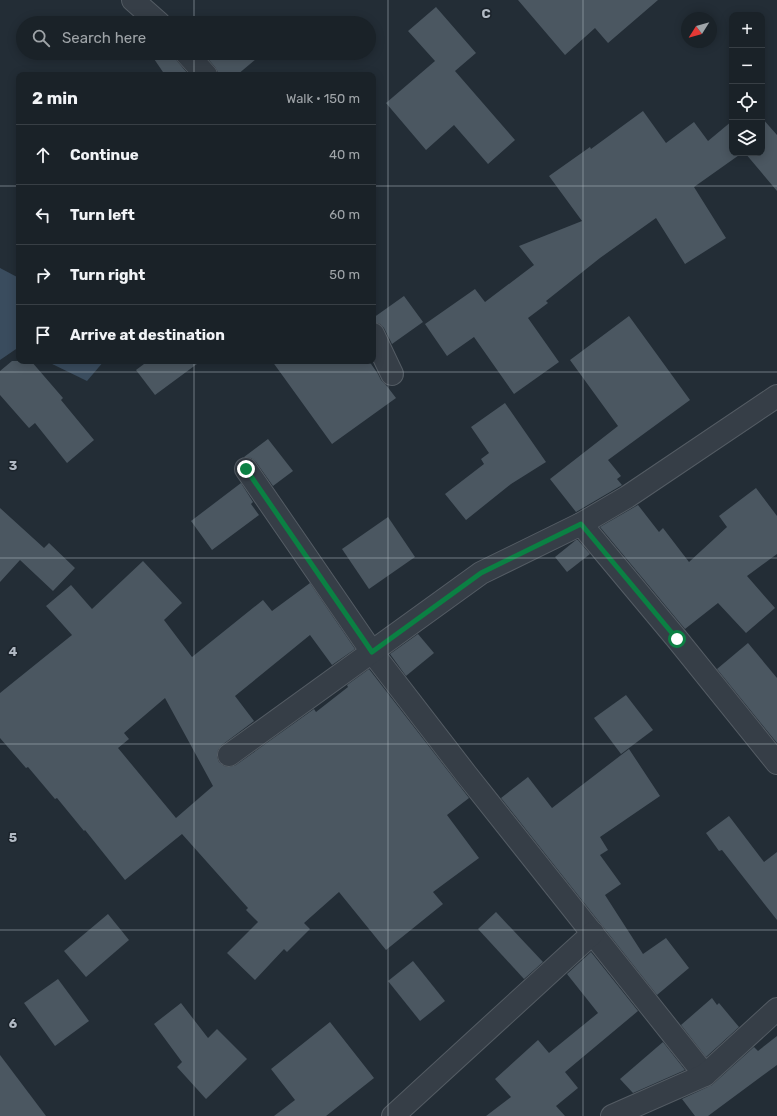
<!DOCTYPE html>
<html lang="en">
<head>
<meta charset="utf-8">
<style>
  body { margin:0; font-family:Rubik,sans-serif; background:#232a30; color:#f1f3f6 }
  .controls { position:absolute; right:12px; top:12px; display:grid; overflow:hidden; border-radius:8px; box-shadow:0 2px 10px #0003 }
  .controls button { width:36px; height:36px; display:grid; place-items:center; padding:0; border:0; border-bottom:1px solid #383f45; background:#1a2228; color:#f1f3f6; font:20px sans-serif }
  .compass { position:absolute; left:681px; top:12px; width:36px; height:36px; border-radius:50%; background:#1a2228; box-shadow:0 2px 10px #0003; rotate:233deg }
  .stop { position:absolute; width:12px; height:12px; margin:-9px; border:3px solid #0b8043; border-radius:50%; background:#fff }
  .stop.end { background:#0b8043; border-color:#fff; box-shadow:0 1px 4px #0008 }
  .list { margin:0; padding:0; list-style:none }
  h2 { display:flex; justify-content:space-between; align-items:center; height:52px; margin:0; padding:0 16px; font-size:17px }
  h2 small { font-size:13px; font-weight:400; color:#9fa4a8 }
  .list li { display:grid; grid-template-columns:26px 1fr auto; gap:12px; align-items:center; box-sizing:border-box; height:60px; padding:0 16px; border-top:1px solid #383f45 }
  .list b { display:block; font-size:15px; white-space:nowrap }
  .list em { font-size:13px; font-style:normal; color:#9fa4a8 }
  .icon { flex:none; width:22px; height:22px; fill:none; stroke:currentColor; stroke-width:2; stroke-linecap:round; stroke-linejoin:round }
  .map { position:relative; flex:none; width:777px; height:1116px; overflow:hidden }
  .search { position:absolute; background:#1a2228; box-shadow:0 2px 10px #0003; left:16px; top:16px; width:360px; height:44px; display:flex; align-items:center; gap:10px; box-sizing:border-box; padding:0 14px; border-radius:22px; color:#9fa4a8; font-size:15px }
  .panel { position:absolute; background:#1a2228; box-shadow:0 2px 10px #0003; left:16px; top:72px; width:360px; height:292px; border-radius:8px }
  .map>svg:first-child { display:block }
  .water { fill:#3a4c5e }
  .building { fill:#4b5761; fill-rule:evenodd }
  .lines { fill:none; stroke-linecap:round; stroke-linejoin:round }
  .street-casing { stroke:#545c64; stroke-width:24 }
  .street { stroke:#363e47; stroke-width:22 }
  .route { stroke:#0b8043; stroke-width:5 }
  .grid { fill:none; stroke:#b1b9c3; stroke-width:1; stroke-opacity:0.55 }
  .grid-label { font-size:13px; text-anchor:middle; font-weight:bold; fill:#b1b9c3; stroke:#1b232b; stroke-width:3; stroke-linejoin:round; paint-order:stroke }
</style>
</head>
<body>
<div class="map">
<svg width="777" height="1116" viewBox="0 0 777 1116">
  <rect width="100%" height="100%" fill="#232d36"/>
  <g class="water">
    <polygon points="0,268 19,278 19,347 0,360"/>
    <polygon points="46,361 104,361 87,381"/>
  </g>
  <g class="building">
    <polygon points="518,0 658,0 608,43 595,28 565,55"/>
    <polygon points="436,7 476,53 455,71 515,140 488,164 454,125 426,150 386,103 435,61 408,31"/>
    <polygon points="150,53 174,53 174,56 177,61 189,75 165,75"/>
    <polygon points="203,53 263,53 237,75 218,75 218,72 215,67"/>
    <polygon points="643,111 666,143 694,122 708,141 732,121 732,153 742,153 694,187 726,238 685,264 656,218 600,258 546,301 548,303 528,318 559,362 514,394 474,337 447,356 425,324 475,289 485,302 534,265 519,246 582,221 549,176 590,147 591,149"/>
    <polygon points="762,118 777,135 777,191 745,153 762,153"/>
    <polygon points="404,296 423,322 392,344 384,328 380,324 373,322 373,318"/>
    <polygon points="629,316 690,400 608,460 621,476 617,479 622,485 576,512 550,479 618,426 570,360"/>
    <polygon points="12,361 31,361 63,398 61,400 94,440 67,463 35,423 29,428 0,395 0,371"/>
    <polygon points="148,361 201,361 155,395 136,370"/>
    <polygon points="272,361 369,361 378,374 381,380 386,385 396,398 332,444"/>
    <polygon points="505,403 546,462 511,484 466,520 445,494 484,464 481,459 489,453 471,427"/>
    <polygon points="268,439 293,471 273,486 256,462 251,458 244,457"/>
    <polygon points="241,483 253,502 251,504 259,515 212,550 191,521"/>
    <polygon points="756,488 777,516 777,554 747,576 775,608 746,633 718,603 685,629 600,527 638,505 659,532 663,528 689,562 727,527 719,516"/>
    <polygon points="0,508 44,548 49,543 75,568 53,591 20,560 0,582"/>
    <polygon points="388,517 415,557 369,589 342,549"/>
    <polygon points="576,540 578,540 590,554 567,572 555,557"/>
    <path d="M 143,561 L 182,603 L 164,620 L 192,657 L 263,600 L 272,611 L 310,583 L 355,649 L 332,665 L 310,635 L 235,696 L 254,721 L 222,745 L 218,750 L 217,757 L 219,762 L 224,766 L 230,767 L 236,765 L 314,709 L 316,712 L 348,687 L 347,685 L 369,669 L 469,798 L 447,815 L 479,858 L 433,892 L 443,904 L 386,950 L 339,892 L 304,923 L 310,929 L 287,952 L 284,949 L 255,980 L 227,953 L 258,922 L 246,910 L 248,908 L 182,834 L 125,880 L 85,830 L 84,831 L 57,798 L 55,799 L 28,767 L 26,768 L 0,738 L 0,693 L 72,635 L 46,606 L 71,585 L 92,609 ZM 165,698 L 213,786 L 176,818 L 118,748 L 129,739 L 124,733 Z"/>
    <polygon points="418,634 434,653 406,676 390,654"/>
    <polygon points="748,643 777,678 777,743 717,669"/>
    <polygon points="626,695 653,730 621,754 594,718"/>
    <polygon points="629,749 660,796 600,837 608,850 600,855 621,884 605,895 643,954 666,938 689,968 657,995 501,798 528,777 552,808"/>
    <polygon points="729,816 764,862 777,852 777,920 722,850 719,851 706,833"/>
    <polygon points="496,912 543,962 524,979 478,929"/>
    <polygon points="108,914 129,940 86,977 64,951"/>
    <polygon points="591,952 638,1011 565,1072 578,1088 556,1106 565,1116 486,1116 511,1097 495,1079 538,1040 549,1053 598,1013 567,974"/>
    <polygon points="413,961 445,1001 420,1021 388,981"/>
    <polygon points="58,979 89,1021 55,1046 24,1003"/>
    <polygon points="712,998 717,1005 719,1003 739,1027 706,1057 681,1025"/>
    <polygon points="181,1003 208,1038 217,1029 247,1059 206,1099 177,1067 182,1062 154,1024"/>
    <polygon points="330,1022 374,1078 326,1116 274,1116 295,1100 271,1069"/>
    <polygon points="777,1036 777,1065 708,1116 695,1116 682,1099 712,1085 754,1047 758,1051"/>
    <polygon points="663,1042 685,1070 633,1093 620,1079"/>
    <polygon points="0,1055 46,1116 0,1116"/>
  </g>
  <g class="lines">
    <g class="street-casing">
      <g id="street">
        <polyline points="133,0 159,23"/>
        <polyline points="186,53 206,75"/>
        <polyline points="373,334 392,374"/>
        <polyline points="246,469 372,652 466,774 705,1075"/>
        <polyline points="581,524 677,639 777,763"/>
        <polyline points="229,755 481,573 581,524 627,497 777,396"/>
        <polyline points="393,1116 593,933"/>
        <polyline points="612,1116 705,1075 777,1009"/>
      </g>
    </g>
    <use href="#street" class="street"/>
  </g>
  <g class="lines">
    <polyline class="route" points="246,469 372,652 481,573 581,524 677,639"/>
  </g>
  <path class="grid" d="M 194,0 L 194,23M 388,0 L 388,1116M 583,0 L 583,1116M 194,53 L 194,75M 0,186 L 19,186M 373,186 L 777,186M 194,361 L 194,1116M 0,372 L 777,372M 0,558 L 777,558M 0,744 L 777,744M 0,930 L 777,930"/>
  <g class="grid-label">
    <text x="486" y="18">C</text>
    <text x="13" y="470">3</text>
    <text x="13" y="656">4</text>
    <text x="13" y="842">5</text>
    <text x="13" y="1028">6</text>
  </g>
</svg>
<div class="controls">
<button>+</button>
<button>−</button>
<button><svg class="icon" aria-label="locate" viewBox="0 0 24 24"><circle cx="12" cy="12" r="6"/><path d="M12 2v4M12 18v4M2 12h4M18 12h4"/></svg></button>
<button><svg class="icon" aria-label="layers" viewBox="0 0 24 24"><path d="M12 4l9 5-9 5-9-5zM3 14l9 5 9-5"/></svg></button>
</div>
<svg class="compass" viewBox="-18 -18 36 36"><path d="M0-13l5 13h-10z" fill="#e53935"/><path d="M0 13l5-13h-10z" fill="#9fa4a8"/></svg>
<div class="stop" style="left:677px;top:639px"></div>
<div class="stop end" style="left:246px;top:469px"></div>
<div class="search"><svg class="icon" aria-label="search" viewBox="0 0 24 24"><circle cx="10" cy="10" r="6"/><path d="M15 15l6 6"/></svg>Search here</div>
<section class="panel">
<h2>2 min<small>Walk · 150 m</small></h2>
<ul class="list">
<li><svg class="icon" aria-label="ahead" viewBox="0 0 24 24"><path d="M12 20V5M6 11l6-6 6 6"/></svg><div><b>Continue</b></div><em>40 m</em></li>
<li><svg class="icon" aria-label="left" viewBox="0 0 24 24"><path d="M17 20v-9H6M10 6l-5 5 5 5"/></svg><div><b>Turn left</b></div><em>60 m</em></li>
<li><svg class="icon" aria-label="right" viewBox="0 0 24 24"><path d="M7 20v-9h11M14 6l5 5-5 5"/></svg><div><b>Turn right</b></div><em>50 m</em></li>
<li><svg class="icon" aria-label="arrive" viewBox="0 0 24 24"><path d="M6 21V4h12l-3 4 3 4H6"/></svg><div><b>Arrive at destination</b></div></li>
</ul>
</section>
</div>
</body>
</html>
